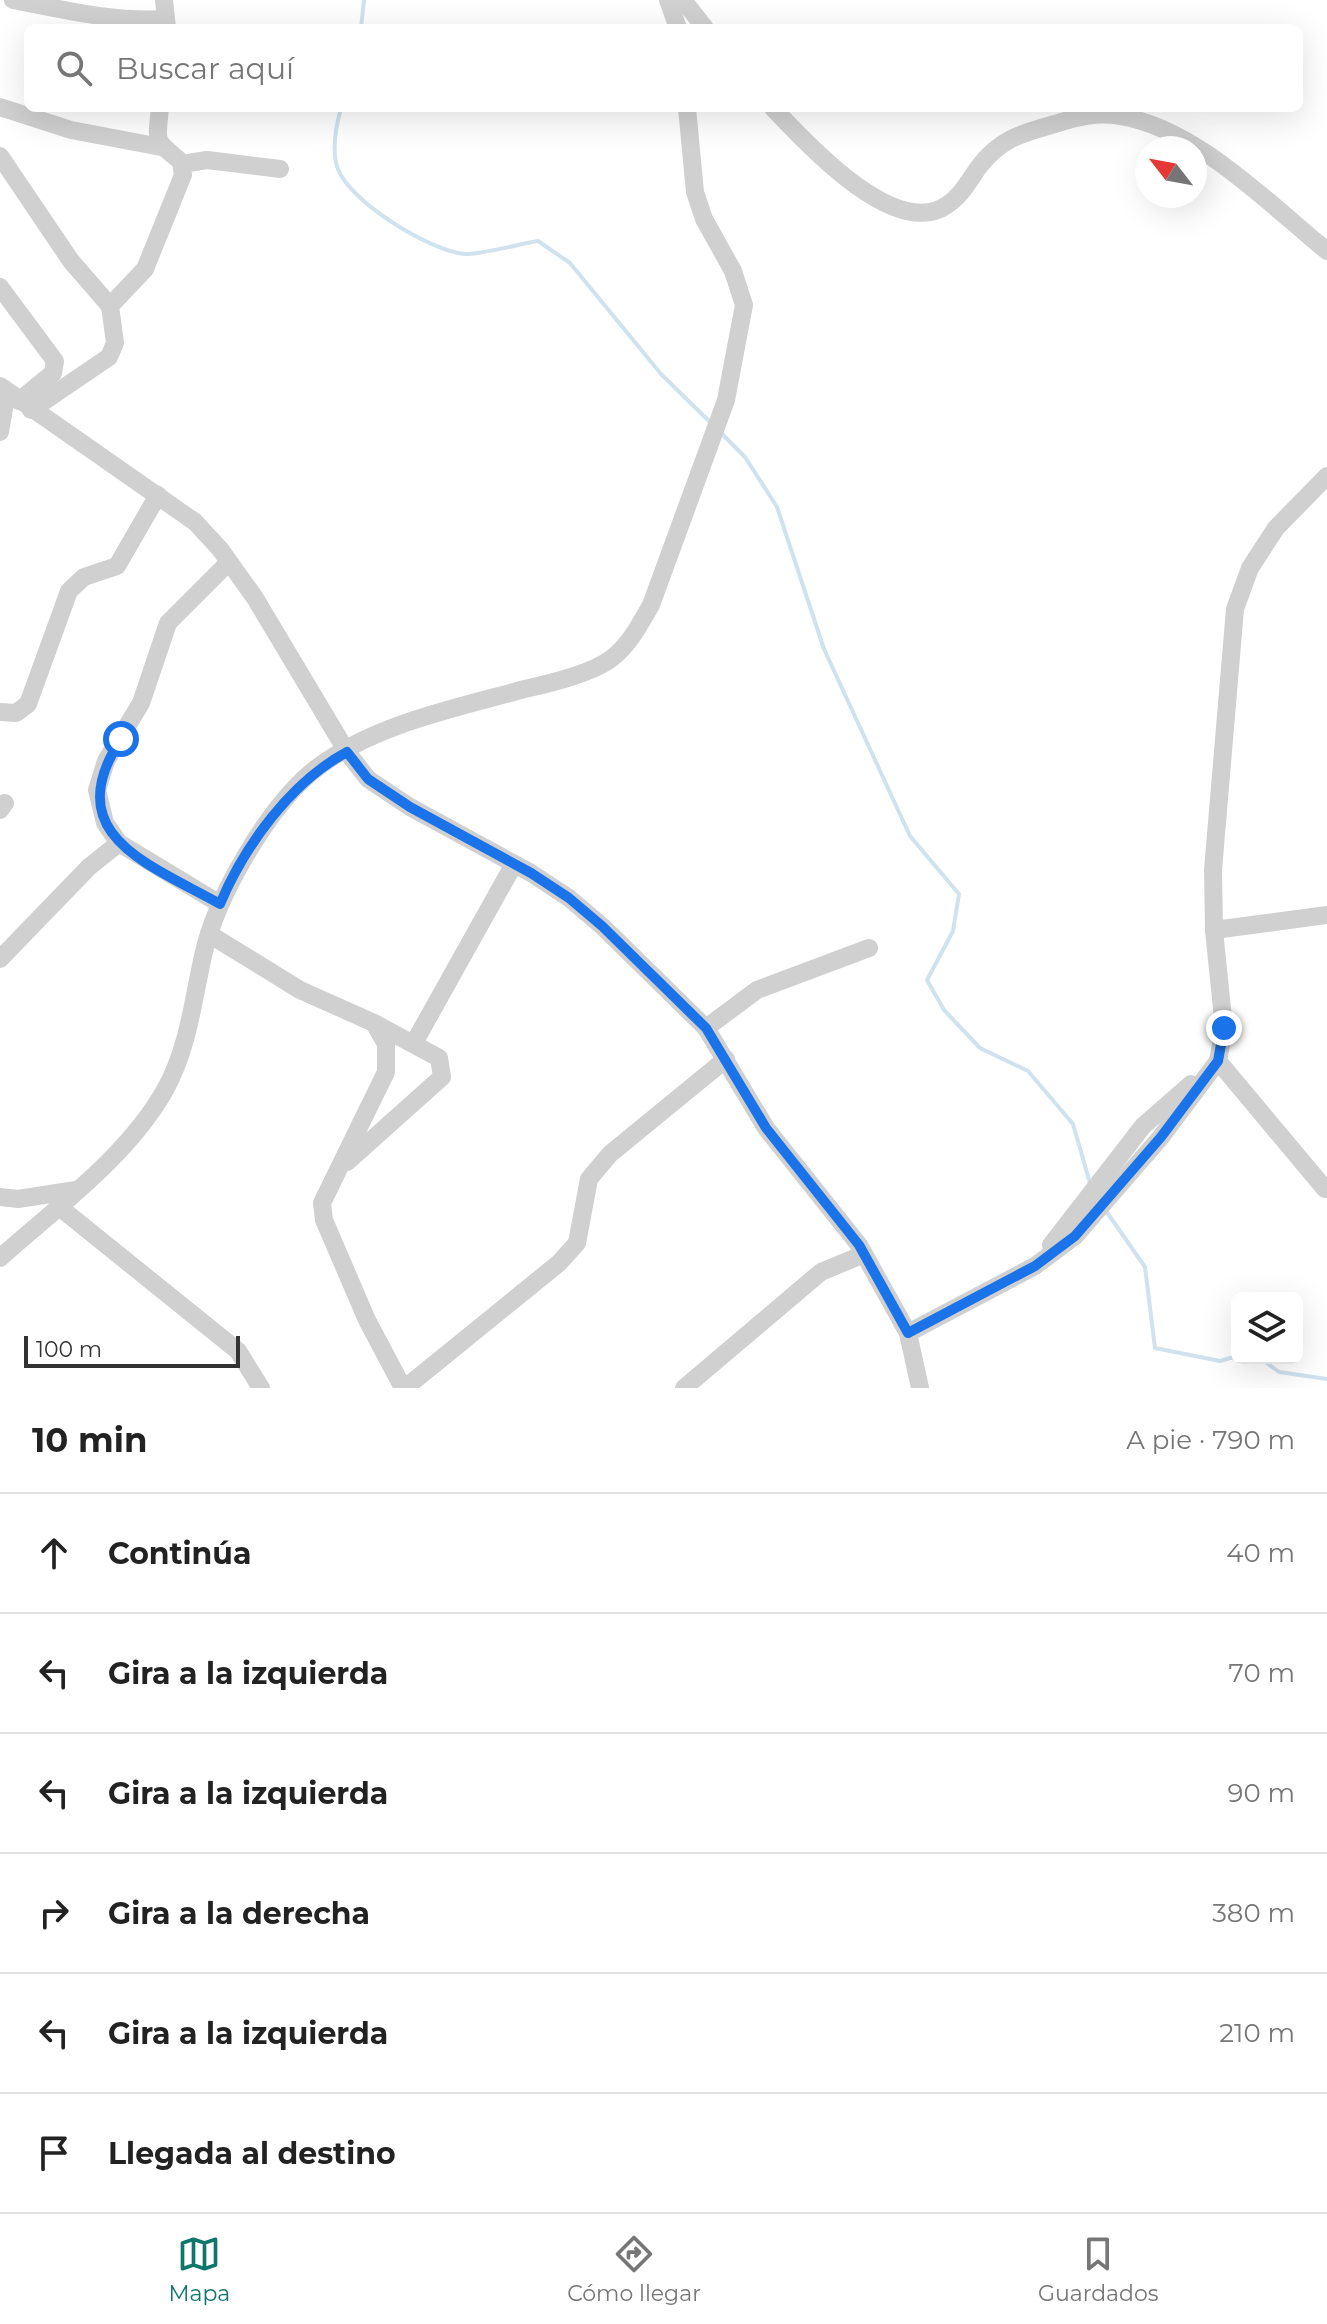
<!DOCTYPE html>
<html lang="es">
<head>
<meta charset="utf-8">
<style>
  body { margin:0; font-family:Montserrat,sans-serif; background:#f6f6f6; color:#222 }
  .controls { position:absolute; right:24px; bottom:24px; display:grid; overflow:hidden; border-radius:12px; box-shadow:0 8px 32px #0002 }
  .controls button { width:72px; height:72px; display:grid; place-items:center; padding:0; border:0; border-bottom:2px solid #e0e0e0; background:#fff; color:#222; font:40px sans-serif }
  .compass { position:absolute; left:1135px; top:136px; width:72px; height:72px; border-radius:50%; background:#fff; box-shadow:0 8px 32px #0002; rotate:301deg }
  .scale { position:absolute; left:24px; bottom:20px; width:216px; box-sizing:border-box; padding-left:8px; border:4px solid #333; border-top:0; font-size:22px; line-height:28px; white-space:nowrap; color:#333; -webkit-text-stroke:6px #fff; paint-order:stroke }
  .stop { position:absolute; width:24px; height:24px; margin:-18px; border:6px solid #1a73e8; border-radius:50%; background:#fff }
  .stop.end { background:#1a73e8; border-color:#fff; box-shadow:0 2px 8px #0008 }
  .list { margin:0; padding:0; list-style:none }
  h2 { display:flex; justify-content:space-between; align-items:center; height:104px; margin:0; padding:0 32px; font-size:34px }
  h2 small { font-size:26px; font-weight:400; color:#767676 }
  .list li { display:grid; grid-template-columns:52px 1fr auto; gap:24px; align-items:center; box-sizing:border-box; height:120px; padding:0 32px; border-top:2px solid #e0e0e0 }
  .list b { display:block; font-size:30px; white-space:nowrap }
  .list em { font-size:26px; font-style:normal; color:#767676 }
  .icon { flex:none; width:44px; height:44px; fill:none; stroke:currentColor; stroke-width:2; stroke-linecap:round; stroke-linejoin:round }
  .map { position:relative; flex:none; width:1327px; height:1388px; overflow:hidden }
  .search { position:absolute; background:#fff; box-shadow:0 8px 32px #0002; left:24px; right:24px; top:24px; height:88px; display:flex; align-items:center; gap:20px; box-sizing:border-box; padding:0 28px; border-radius:12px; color:#767676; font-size:30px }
  .sheet { height:824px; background:#fff }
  nav { display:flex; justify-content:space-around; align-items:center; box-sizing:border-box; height:112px; border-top:2px solid #e0e0e0; background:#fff; font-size:22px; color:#767676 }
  nav a { display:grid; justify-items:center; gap:4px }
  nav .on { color:#0f766e }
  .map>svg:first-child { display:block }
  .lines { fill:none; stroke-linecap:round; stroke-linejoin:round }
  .stream { stroke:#cfe2ee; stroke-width:4 }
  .minor { stroke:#d0d0d0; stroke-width:18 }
  .route { stroke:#1a73e8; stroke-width:10 }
</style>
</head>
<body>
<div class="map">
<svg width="1327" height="1388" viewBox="0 0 1327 1388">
  <rect width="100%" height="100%" fill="#fff"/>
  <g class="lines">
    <g class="stream">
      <polyline points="361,28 364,0"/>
      <path d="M 341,108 C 336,126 331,151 338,169 C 350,202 430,251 465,254 C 480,255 519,244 538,241 L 570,263 L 661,374 L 711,423"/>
      <polyline points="720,432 745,457 777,507 824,649 910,836 959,894 953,931 927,980 944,1010 980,1048 1028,1071 1073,1124 1090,1183"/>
      <polyline points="1104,1208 1145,1267 1155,1348 1220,1361 1237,1356"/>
      <polyline points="1260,1358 1279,1372 1327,1379"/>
    </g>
    <g class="minor">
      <path d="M 13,0 C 64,10 113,22 166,19"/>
      <polyline points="164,0 167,28"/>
      <polyline points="668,0 678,28"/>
      <polyline points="683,0 705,28"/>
      <polyline points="0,107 71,130 161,147"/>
      <path d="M 773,108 C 805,142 895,241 947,205 C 961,196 969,181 978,168 C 1000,138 1023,133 1055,124 C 1077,117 1097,112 1120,116 C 1196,128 1269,204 1327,251"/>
      <polyline points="0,156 71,261 110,306"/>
      <polyline points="182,164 207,160 280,169"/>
      <polyline points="0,287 55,361 53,373 19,401"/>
      <polyline points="0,386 195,522 220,549 255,598 347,752 368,779 410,807 531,873 569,898 602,926 706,1028 766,1128 859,1245 908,1333 920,1388"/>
      <path d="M 31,410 L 109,357 L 115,343 L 110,306 L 145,269 L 183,175 L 181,162 C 155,139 156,146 160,108"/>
      <polyline points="0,432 5,403"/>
      <polyline points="0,712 16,713 28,704 69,591 84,577 117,566 158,495"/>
      <polyline points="0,810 5,803"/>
      <polyline points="220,904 119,843 105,823 97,790 106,761 141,703 168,623 229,562"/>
      <polyline points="1214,930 1327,915"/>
      <polyline points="209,934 300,990 374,1023 386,1044 386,1072 322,1203 324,1220 367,1320 403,1388"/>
      <polyline points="0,959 89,867 119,843"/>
      <polyline points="706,1028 757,990 869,948"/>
      <polyline points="414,1043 514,864"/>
      <polyline points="1218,1061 1325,1189"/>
      <polyline points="347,1162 442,1077 439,1058 374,1023"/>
      <polyline points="0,1197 18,1199 76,1190"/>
      <polyline points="58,1206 238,1351 261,1388"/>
      <polyline points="1051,1245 1143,1126 1191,1084"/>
      <path d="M 0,1258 C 57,1207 127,1157 165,1090 C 188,1049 193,1001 203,956 C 215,898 270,803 318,767 C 376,724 452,709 521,690 C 546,684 592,674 612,658 C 630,644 640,624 651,605 L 726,400 L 744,305 L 733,271 L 704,219 L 695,192 L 687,108"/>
      <polyline points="908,1333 1035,1266 1075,1236 1161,1137 1218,1061 1224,1028 1214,930 1213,870 1235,609 1250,568 1276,528 1327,476"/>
      <polyline points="405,1388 559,1263 577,1243 589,1179 610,1154 726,1059"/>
      <polyline points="684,1388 821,1272 864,1254"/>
    </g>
  </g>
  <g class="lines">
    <path class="route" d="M 121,739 C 58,835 149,864 220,904 C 245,845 291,782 347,752 L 368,779 L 410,807 L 531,873 L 569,898 L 602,926 L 706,1028 L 766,1128 L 859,1245 L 908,1333 L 1035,1266 L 1075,1236 L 1161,1137 L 1218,1061 L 1224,1028"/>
  </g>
</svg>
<div class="controls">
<button><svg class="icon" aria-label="layers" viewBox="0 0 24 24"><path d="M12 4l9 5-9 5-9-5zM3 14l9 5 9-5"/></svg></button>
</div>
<svg class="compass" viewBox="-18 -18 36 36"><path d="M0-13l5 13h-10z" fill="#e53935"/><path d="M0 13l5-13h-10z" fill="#767676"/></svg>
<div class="scale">100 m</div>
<div class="stop" style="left:121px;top:739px"></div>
<div class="stop end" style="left:1224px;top:1028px"></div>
<div class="search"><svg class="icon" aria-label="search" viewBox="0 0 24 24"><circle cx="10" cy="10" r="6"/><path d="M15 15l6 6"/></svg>Buscar aquí</div>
</div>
<section class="sheet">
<h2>10 min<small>A pie · 790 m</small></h2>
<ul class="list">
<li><svg class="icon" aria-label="ahead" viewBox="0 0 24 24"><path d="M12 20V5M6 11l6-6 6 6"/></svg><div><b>Continúa</b></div><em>40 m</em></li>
<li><svg class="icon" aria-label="left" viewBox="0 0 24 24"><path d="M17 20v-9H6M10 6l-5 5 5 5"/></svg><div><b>Gira a la izquierda</b></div><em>70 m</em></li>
<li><svg class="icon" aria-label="left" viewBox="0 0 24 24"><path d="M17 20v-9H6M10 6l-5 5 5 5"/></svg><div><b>Gira a la izquierda</b></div><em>90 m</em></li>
<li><svg class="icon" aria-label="right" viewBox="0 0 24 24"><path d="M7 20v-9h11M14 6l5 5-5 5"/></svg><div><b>Gira a la derecha</b></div><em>380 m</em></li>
<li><svg class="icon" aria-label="left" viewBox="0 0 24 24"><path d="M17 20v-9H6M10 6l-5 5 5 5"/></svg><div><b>Gira a la izquierda</b></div><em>210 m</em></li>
<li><svg class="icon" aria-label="arrive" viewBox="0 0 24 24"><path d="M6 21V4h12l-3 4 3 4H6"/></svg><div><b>Llegada al destino</b></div></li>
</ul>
</section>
<nav>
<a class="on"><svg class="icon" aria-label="map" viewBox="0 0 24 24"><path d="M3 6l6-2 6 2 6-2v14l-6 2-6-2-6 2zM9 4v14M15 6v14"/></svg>Mapa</a>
<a><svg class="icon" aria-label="directions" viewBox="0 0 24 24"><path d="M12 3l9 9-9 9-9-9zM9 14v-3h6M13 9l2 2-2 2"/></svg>Cómo llegar</a>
<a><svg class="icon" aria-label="saved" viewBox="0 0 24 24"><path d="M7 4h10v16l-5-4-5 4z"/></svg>Guardados</a>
</nav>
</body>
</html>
